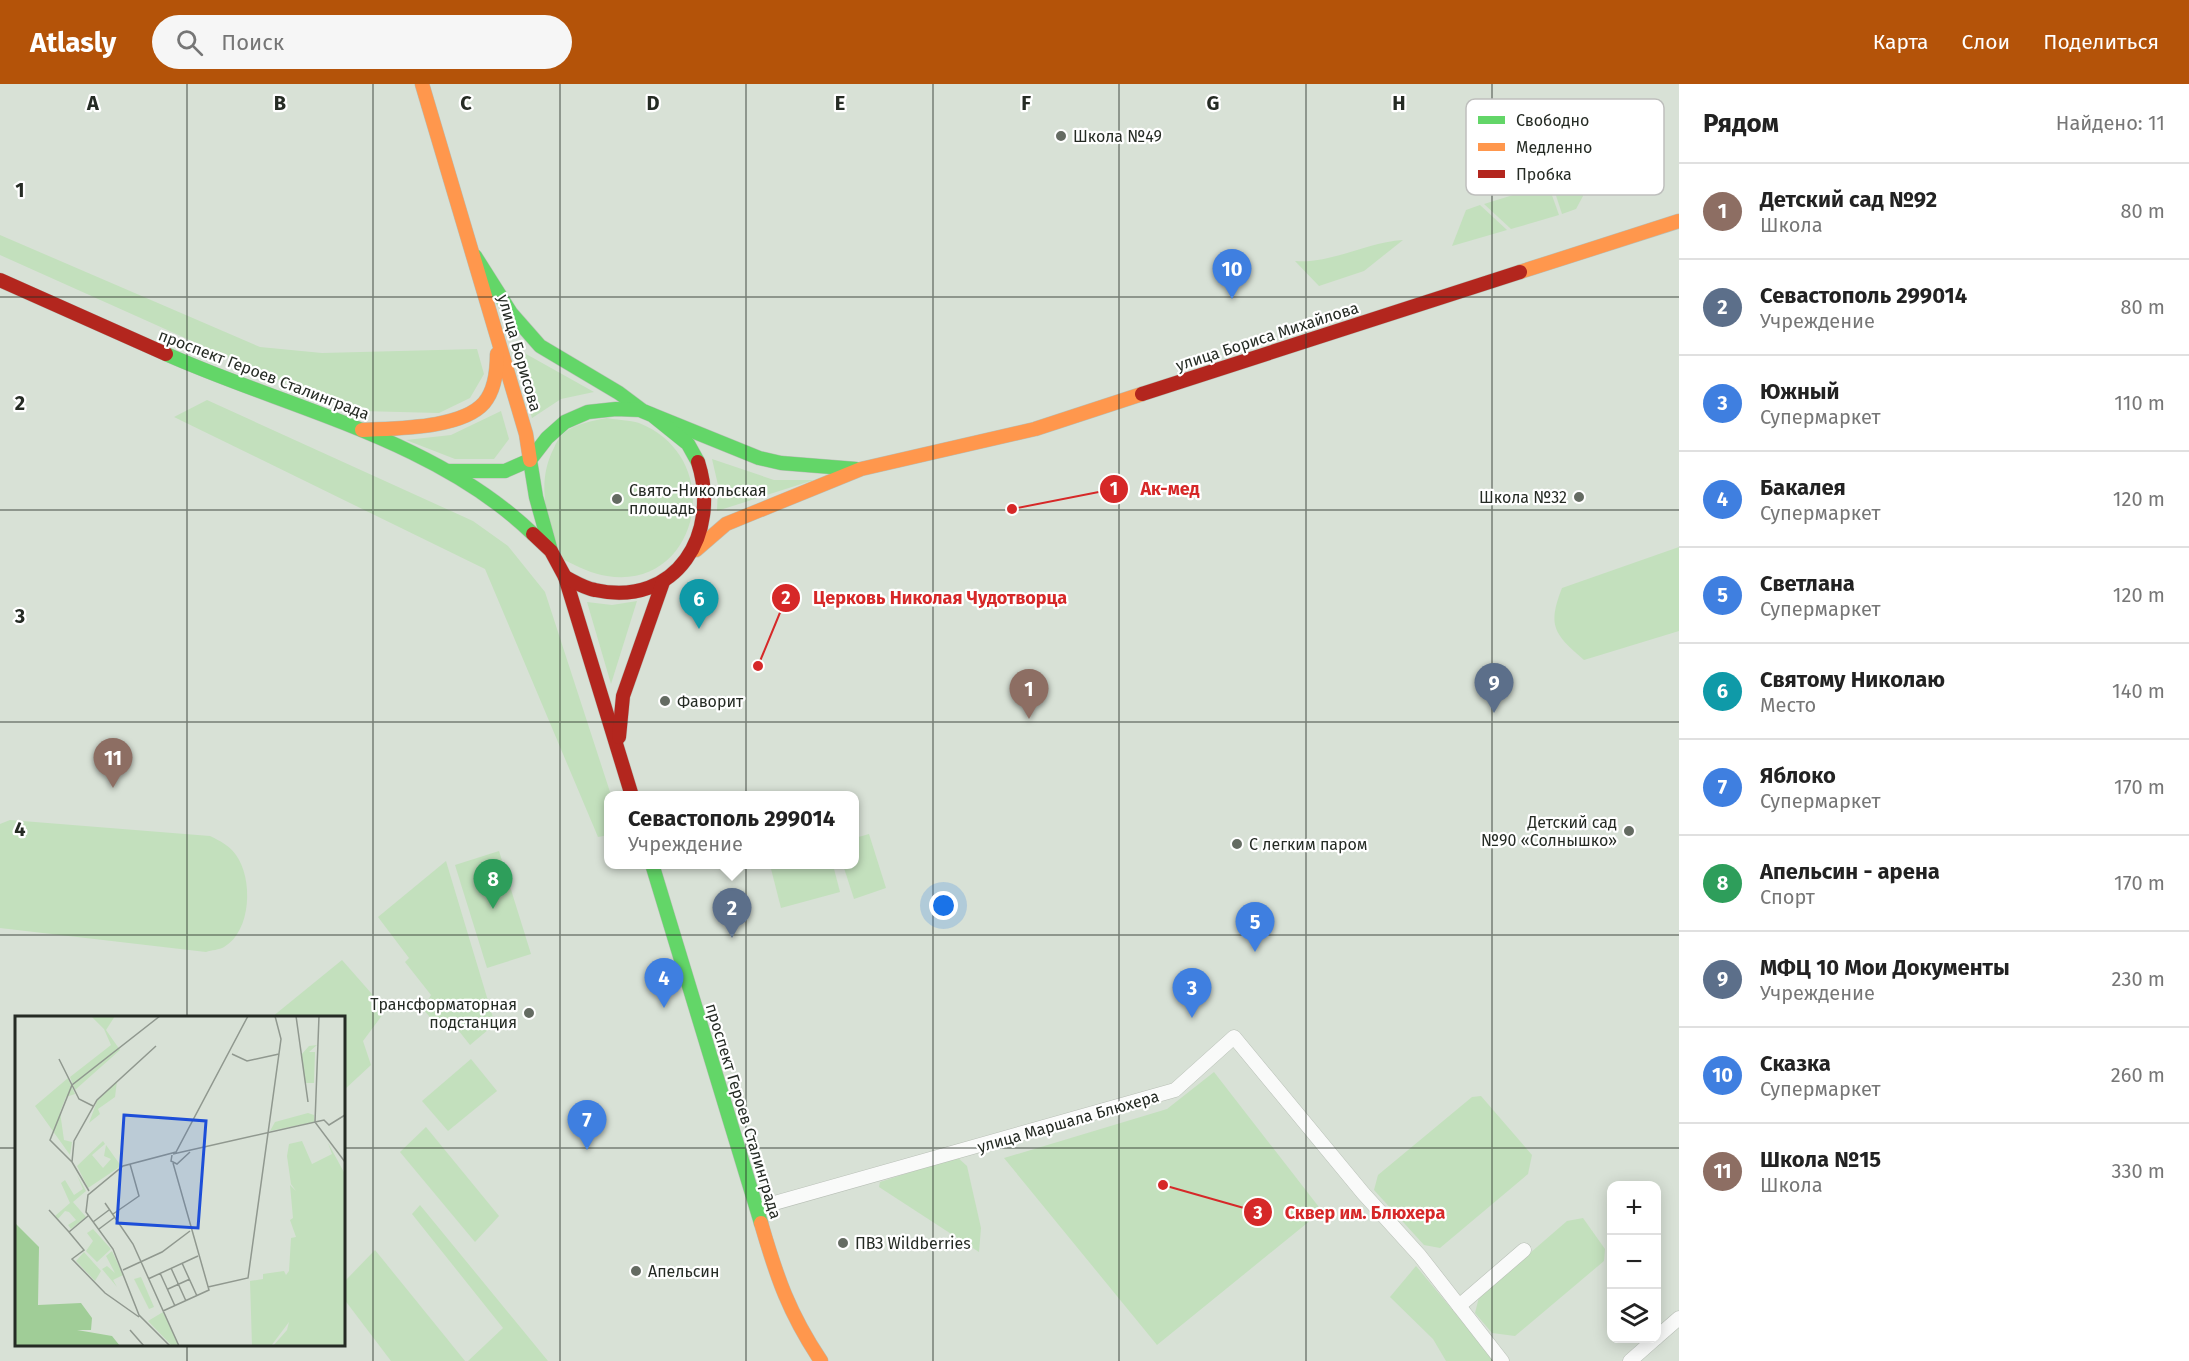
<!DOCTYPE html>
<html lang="ru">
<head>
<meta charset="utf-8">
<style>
  body { margin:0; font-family:"Fira Sans",sans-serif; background:#f6f6f6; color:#222 }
  .controls { position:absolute; right:18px; bottom:18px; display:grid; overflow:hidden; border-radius:12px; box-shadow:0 3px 15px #0003 }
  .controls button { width:54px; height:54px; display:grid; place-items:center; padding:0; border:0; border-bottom:2px solid #e0e0e0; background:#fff; color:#222; font:30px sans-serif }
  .you { position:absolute; left:944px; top:822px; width:21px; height:21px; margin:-15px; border:4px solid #fff; border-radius:50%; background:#1a73e8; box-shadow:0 0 0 9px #1a73e833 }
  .badge { display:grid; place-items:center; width:39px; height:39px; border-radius:50%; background:#b45309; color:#fff; font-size:20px; font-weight:700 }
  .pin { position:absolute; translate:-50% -50px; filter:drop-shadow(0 2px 3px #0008) }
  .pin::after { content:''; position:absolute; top:32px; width:21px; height:18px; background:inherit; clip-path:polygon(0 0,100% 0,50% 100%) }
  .popup { position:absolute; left:604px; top:707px; width:255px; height:78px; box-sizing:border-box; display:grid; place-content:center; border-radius:12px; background:#fff; filter:drop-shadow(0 2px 4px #0005); font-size:20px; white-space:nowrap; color:#767676 }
  .popup b { font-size:22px; color:#222 }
  .popup::after { content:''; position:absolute; left:50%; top:100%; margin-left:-12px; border:12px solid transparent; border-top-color:#fff }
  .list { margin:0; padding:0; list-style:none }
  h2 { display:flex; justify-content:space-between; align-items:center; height:78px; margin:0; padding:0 24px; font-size:26px }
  h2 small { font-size:20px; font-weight:400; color:#767676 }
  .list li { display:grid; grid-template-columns:39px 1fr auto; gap:18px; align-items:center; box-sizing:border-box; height:96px; padding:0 24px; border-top:2px solid #e0e0e0 }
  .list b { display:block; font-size:22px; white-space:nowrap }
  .list p { margin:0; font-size:20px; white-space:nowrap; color:#767676 }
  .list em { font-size:20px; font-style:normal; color:#767676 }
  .icon { flex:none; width:33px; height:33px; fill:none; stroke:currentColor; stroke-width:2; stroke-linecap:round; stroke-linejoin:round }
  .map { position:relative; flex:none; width:1679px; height:1277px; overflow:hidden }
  header { display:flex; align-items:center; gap:36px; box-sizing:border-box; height:84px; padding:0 30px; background:#b45309; color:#fff }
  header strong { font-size:28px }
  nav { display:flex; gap:33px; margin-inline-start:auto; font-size:21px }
  .search { width:420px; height:54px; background:#f6f6f6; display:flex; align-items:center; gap:15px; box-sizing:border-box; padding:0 21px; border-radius:33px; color:#767676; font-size:22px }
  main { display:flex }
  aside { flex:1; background:#fff }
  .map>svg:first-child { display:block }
  .green { fill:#c3e0bd }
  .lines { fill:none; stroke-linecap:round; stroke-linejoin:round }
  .street-casing { stroke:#b8bfb6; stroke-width:15 }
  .fast-casing { stroke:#b8bfb6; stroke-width:15 }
  .slow-casing { stroke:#b8bfb6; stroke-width:15 }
  .jam-casing { stroke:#b8bfb6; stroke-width:15 }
  .street { stroke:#f9faf9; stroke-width:14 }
  .fast { stroke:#63d668; stroke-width:14 }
  .slow { stroke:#ff974d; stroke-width:14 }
  .jam { stroke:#b3261e; stroke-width:14 }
  .grid { fill:none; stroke:#252b24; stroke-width:1.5; stroke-opacity:0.55 }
  .poi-dot { fill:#646b62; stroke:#fff; stroke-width:2 }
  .labels { text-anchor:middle; stroke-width:4.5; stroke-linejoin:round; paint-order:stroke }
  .poi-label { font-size:16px; fill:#252b24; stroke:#fff; text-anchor:start }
  .street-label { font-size:16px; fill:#252b24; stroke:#fff }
  .inset-road { fill:none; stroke:#90988f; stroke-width:1.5 }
  .view { fill:#1d4ed8; fill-opacity:0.15; stroke:#1d4ed8; stroke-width:3 }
  .inset-edge { fill:none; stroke:#252b24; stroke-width:3 }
  .key { fill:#fff; stroke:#bebfbd; stroke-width:1.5 }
  .key-label { font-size:16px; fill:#252b24 }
  .grid-label { font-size:20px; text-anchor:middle; font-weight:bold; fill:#252b24; stroke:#fff; stroke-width:4.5; stroke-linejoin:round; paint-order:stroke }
  .leader { fill:none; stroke:#d62828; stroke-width:2 }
  .callout-dot { fill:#d62828; stroke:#fff; stroke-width:2 }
  .mark-label { font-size:18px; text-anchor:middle; font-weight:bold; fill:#fff }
  .callout-label { font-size:18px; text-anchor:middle; font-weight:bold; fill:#d62828; stroke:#fff; stroke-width:4.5; stroke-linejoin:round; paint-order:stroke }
</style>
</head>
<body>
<header>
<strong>Atlasly</strong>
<div class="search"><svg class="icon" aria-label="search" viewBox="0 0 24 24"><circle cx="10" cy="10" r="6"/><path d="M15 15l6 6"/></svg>Поиск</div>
<nav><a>Карта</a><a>Слои</a><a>Поделиться</a></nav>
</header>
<main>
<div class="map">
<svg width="1679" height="1277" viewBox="0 0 1679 1277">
  <rect width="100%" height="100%" fill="#d8e1d6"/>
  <g class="green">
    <path d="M 1563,95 C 1576,96 1580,99 1583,112 L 1576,125 L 1562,130 L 1552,99 Z"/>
    <polygon points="1548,100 1559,131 1511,145 1484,120"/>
    <polygon points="1480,121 1507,146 1452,162 1466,126"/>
    <polygon points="0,151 260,263 322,269 477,265 484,290 470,314 439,329 361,327 319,314 0,171"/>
    <path d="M 1403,156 L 1364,187 L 1319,202 L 1295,177 C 1331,180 1367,158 1403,156 Z"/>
    <polygon points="510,261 594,308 561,315 532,334"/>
    <polygon points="207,316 473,437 508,462 545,508 611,711 609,712 609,751 598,753 485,485 174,333"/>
    <polygon points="501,327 509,355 494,375 455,375 406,356 451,351"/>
    <path d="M 607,334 C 617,336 630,336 639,339 C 729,375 698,507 607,492 C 592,490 577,482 564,476 C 547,443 535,399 554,364 C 556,359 559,353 564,349 C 577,339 592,337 607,334 Z"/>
    <polygon points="712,375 774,396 814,396 717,427 718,401"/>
    <path d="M 1679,463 L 1679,547 L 1584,576 C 1554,550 1547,542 1562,504 Z"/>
    <polygon points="637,517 611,600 587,518 612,521"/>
    <path d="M 10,736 L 210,752 C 220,757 229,761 236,771 C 253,794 252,847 224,863 C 219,866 212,866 206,868 L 0,844 L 0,740 Z"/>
    <polygon points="869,750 886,804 854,815 843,781 855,780 855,754"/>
    <polygon points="499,767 531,870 487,884 455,781"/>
    <polygon points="446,777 495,940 470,961 451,937 440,945 423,925 431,911 405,878 409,874 378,833"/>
    <polygon points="770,781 833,781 840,808 781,824"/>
    <polygon points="342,876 386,926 363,957 371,981 344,1006 344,934 272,933"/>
    <polygon points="471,975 497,1007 448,1047 422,1017"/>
    <polygon points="1214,988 1322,1127 1157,1261 1004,1074 1167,1025"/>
    <polygon points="1481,1012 1532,1071 1528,1090 1440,1164 1424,1161 1374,1106 1378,1091 1472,1013"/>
    <polygon points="426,1043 499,1132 475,1158 400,1068"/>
    <polygon points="957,1073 967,1082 981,1144 979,1168 879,1103 880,1098"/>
    <polygon points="420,1121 548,1277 468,1277 503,1244 412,1130"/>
    <polygon points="1583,1134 1605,1165 1604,1177 1515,1252 1492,1249 1475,1229 1479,1213 1567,1137"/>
    <polygon points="375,1166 465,1277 391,1277 344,1215 344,1198"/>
    <polygon points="1416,1182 1495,1277 1446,1277 1433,1255 1390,1213"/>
  </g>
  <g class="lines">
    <g class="street-casing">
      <g id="street">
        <polyline points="757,1124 1175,1006 1234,953 1363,1109 1420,1172 1502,1277"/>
        <polyline points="1459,1222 1524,1166"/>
        <polyline points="1656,1254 1679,1234"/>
        <polyline points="1630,1277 1656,1254"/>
      </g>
    </g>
    <g class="fast-casing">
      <g id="fast">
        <polyline points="475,172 511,229 540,262 619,309 643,327 759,374 781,379 856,385"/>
        <path d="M 166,270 C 287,324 435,355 533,450"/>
        <polyline points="449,387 505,387 530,376"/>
        <polyline points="551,467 536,413 530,376 547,354 565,338 588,328 616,325 640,326 652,331 688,360 698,378"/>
        <polyline points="652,780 761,1139"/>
      </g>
    </g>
    <g class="slow-casing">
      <g id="slow">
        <polyline points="422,0 526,350 530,376"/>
        <polyline points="1520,188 1679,137"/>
        <path d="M 362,346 C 395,344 461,345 484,319 C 495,306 497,286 497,270"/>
        <polyline points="696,466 726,440 861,385 1035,345 1142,310"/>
        <path d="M 761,1139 C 777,1194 789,1229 821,1277"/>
      </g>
    </g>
    <g class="jam-casing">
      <g id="jam">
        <polyline points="0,196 166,270"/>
        <polyline points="1142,310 1520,188"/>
        <polyline points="533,450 551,467 565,493 632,712"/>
        <path d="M 565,493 C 575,498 584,504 595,506 C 677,524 721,449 698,378"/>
        <polyline points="619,653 623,612 663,498"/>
      </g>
    </g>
    <use href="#street" class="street"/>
    <use href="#fast" class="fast"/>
    <use href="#slow" class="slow"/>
    <use href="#jam" class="jam"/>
  </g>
  <path class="grid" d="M 187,0 L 187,934M 373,0 L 373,1277M 560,0 L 560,1277M 746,0 L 746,1277M 933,0 L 933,1277M 1119,0 L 1119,1277M 1306,0 L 1306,1277M 1492,0 L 1492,1277M 0,213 L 1679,213M 0,426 L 1679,426M 0,638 L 1679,638M 0,851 L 1679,851M 0,1064 L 16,1064M 344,1064 L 1679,1064M 187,1260 L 187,1277"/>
  <g class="poi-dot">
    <circle cx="1061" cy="52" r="6"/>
    <circle cx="1579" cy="413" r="6"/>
    <circle cx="617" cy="415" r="6"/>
    <circle cx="665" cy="617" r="6"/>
    <circle cx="1629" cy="747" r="6"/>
    <circle cx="1237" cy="760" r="6"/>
    <circle cx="529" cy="929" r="6"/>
    <circle cx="843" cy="1159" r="6"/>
    <circle cx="636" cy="1187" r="6"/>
  </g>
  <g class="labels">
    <g class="poi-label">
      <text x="1073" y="58">Школа №49</text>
      <text x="629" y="412">Свято-Никольская<tspan x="629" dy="18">площадь</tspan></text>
      <text x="1567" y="419" text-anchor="end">Школа №32</text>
      <text x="677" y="623">Фаворит</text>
      <text x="1617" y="744" text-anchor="end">Детский сад<tspan x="1617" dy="18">№90 «Солнышко»</tspan></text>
      <text x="1249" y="766">С легким паром</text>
      <text x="517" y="926" text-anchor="end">Трансформаторная<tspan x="517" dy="18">подстанция</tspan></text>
      <text x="855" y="1165">ПВЗ Wildberries</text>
      <text x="648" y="1193">Апельсин</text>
    </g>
    <g class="street-label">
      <text transform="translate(1267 252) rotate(-18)" y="6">улица Бориса Михайлова</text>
      <text transform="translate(520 269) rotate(74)" y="6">улица Борисова</text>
      <text transform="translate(264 290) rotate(21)" y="6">проспект Героев Сталинграда</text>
      <text transform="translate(744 1027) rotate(73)" y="6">проспект Героев Сталинграда</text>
      <text transform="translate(1068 1037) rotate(-16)" y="6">улица Маршала Блюхера</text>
    </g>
  </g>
  <g transform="translate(15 932)">
    <rect width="330" height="330" fill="#d8e1d6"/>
    <path d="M 76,0 L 100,0 L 91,14 L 105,34 L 60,74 L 55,61 L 96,29 L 89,13 ZM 302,29 L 294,36 L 300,36 L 299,67 L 290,67 L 286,39 L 294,30 ZM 53,62 L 60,78 L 51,81 L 45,96 L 49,124 L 57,126 L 55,139 L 20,90 ZM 102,65 L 100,81 L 83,93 L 85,98 L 74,107 L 82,85 ZM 293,97 L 299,99 L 299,106 L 255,115 L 260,106 ZM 88,125 L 90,128 L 77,139 L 88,152 L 96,143 L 89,140 L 91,129 L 106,150 L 73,172 L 62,150 ZM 287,125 L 297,148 L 317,138 L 313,127 L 330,158 L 330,330 L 258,330 L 272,314 L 274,306 L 256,330 L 237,330 L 235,265 L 248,263 L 248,258 L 269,255 L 271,259 L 274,255 L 276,222 L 281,221 L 275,204 L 278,202 L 275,169 L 281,175 L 276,168 L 272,140 L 274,128 ZM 62,159 L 71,175 L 58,186 L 71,201 L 56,213 L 53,209 L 61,204 L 54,196 L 50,195 L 43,203 L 40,200 L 55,187 L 46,167 L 50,164 L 59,179 L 68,173 ZM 78,213 L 96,233 L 82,246 L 71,235 L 78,225 L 72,217 ZM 97,235 L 108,259 L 98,264 L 102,271 L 87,253 L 92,250 L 100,257 L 91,240 ZM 69,236 L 86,255 L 80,265 L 61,245 ZM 126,261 L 139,291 L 134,293 L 119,263 ZM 148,296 L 164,330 L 157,330 L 133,305 Z" fill="#c3e0bd"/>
    <path d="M 0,207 L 24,231 L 23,289 L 66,287 L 77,302 L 76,314 L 62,314 L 97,320 L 105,330 L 0,330 Z" fill="#a0cd97"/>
    <path class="inset-road" d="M 281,0 L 293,86M 304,0 L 300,106 L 309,104 L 314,109 L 330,99M 217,38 L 232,45 L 264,38M 44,43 L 64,83 L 78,90M 158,138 L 300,106 L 330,146M 157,139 L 156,145 L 162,148 L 175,136M 57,146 L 35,124 L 57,69 L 145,0M 74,175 L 57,146 L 59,125 L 82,84 L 141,30M 90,187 L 118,228 L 164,330M 34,194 L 54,216M 98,198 L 124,180 L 115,148M 73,200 L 54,216 L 69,234 L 57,243 L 90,277 L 124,301M 78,206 L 94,194M 84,213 L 100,201M 167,247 L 182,280M 156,252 L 171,285M 108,254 L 147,236 L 175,215M 145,257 L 160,290M 133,263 L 183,240M 193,271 L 233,262 L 266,23 L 260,0M 153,273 L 175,263M 148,295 L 194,274 L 158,147M 115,314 L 129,330M 155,330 L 124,299 L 98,233 L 71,196 L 73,179 L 108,150 L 161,136 L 233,0"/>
    <path class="view" d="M 109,99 L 191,105 L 183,212 L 102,207 Z"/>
    <rect width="330" height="330" class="inset-edge"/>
  </g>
  <rect x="1466" y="15" width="198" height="96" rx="9" class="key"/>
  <rect x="1478" y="32" width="27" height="8" fill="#63d668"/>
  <rect x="1478" y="59" width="27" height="8" fill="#ff974d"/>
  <rect x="1478" y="86" width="27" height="8" fill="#b3261e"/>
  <g class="key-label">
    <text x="1516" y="42">Свободно</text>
    <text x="1516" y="69">Медленно</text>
    <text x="1516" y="96">Пробка</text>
  </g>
  <g class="grid-label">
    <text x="93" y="26">A</text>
    <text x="280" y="26">B</text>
    <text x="466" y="26">C</text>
    <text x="653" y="26">D</text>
    <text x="840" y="26">E</text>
    <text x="1026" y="26">F</text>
    <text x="1213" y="26">G</text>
    <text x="1399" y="26">H</text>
    <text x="20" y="113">1</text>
    <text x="20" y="326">2</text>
    <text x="20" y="539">3</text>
    <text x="20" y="752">4</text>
  </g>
  <path class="leader" d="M1012 425L1114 405M758 582L786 514M1163 1101L1258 1128"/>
  <g class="callout-dot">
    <circle cx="1012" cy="425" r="6"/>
    <circle cx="758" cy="582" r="6"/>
    <circle cx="1163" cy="1101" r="6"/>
    <circle cx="1114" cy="405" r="15"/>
    <circle cx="786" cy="514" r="15"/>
    <circle cx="1258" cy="1128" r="15"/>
  </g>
  <g class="mark-label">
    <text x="1114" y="411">1</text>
    <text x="786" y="520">2</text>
    <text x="1258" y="1135">3</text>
  </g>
  <g class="callout-label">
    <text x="1170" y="411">Ак-мед</text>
    <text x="940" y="520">Церковь Николая Чудотворца</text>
    <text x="1365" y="1135">Сквер им. Блюхера</text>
  </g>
</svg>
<div class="controls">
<button>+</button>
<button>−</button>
<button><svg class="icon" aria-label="layers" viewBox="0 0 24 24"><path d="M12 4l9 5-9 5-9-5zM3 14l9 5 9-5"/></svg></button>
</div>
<div class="you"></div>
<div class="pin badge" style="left:1029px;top:635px;background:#8d6e63">1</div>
<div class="pin badge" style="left:732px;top:854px;background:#5c6f8a">2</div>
<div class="popup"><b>Севастополь 299014</b>Учреждение</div>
<div class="pin badge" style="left:1192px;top:934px;background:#3f7fe0">3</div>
<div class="pin badge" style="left:664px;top:924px;background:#3f7fe0">4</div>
<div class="pin badge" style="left:1255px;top:868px;background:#3f7fe0">5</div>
<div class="pin badge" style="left:699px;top:545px;background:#0f9aa8">6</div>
<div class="pin badge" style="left:587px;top:1066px;background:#3f7fe0">7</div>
<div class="pin badge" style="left:493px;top:825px;background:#2e9e5b">8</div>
<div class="pin badge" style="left:1494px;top:629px;background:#5c6f8a">9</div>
<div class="pin badge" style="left:1232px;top:215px;background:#3f7fe0">10</div>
<div class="pin badge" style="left:113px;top:704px;background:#8d6e63">11</div>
</div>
<aside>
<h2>Рядом<small>Найдено: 11</small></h2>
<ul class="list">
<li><span class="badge" style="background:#8d6e63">1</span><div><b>Детский сад №92</b><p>Школа</p></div><em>80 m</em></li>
<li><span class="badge" style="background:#5c6f8a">2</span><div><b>Севастополь 299014</b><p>Учреждение</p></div><em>80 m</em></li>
<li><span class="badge" style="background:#3f7fe0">3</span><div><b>Южный</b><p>Супермаркет</p></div><em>110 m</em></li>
<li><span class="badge" style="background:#3f7fe0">4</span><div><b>Бакалея</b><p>Супермаркет</p></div><em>120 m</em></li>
<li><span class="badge" style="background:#3f7fe0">5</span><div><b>Светлана</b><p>Супермаркет</p></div><em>120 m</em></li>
<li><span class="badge" style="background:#0f9aa8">6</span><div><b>Святому Николаю</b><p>Место</p></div><em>140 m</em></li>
<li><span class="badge" style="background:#3f7fe0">7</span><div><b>Яблоко</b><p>Супермаркет</p></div><em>170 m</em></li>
<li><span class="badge" style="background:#2e9e5b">8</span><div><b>Апельсин - арена</b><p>Спорт</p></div><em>170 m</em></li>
<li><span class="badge" style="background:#5c6f8a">9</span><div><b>МФЦ 10 Мои Документы</b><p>Учреждение</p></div><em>230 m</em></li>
<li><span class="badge" style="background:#3f7fe0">10</span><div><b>Сказка</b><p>Супермаркет</p></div><em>260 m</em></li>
<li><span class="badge" style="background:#8d6e63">11</span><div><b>Школа №15</b><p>Школа</p></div><em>330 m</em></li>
</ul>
</aside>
</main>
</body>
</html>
